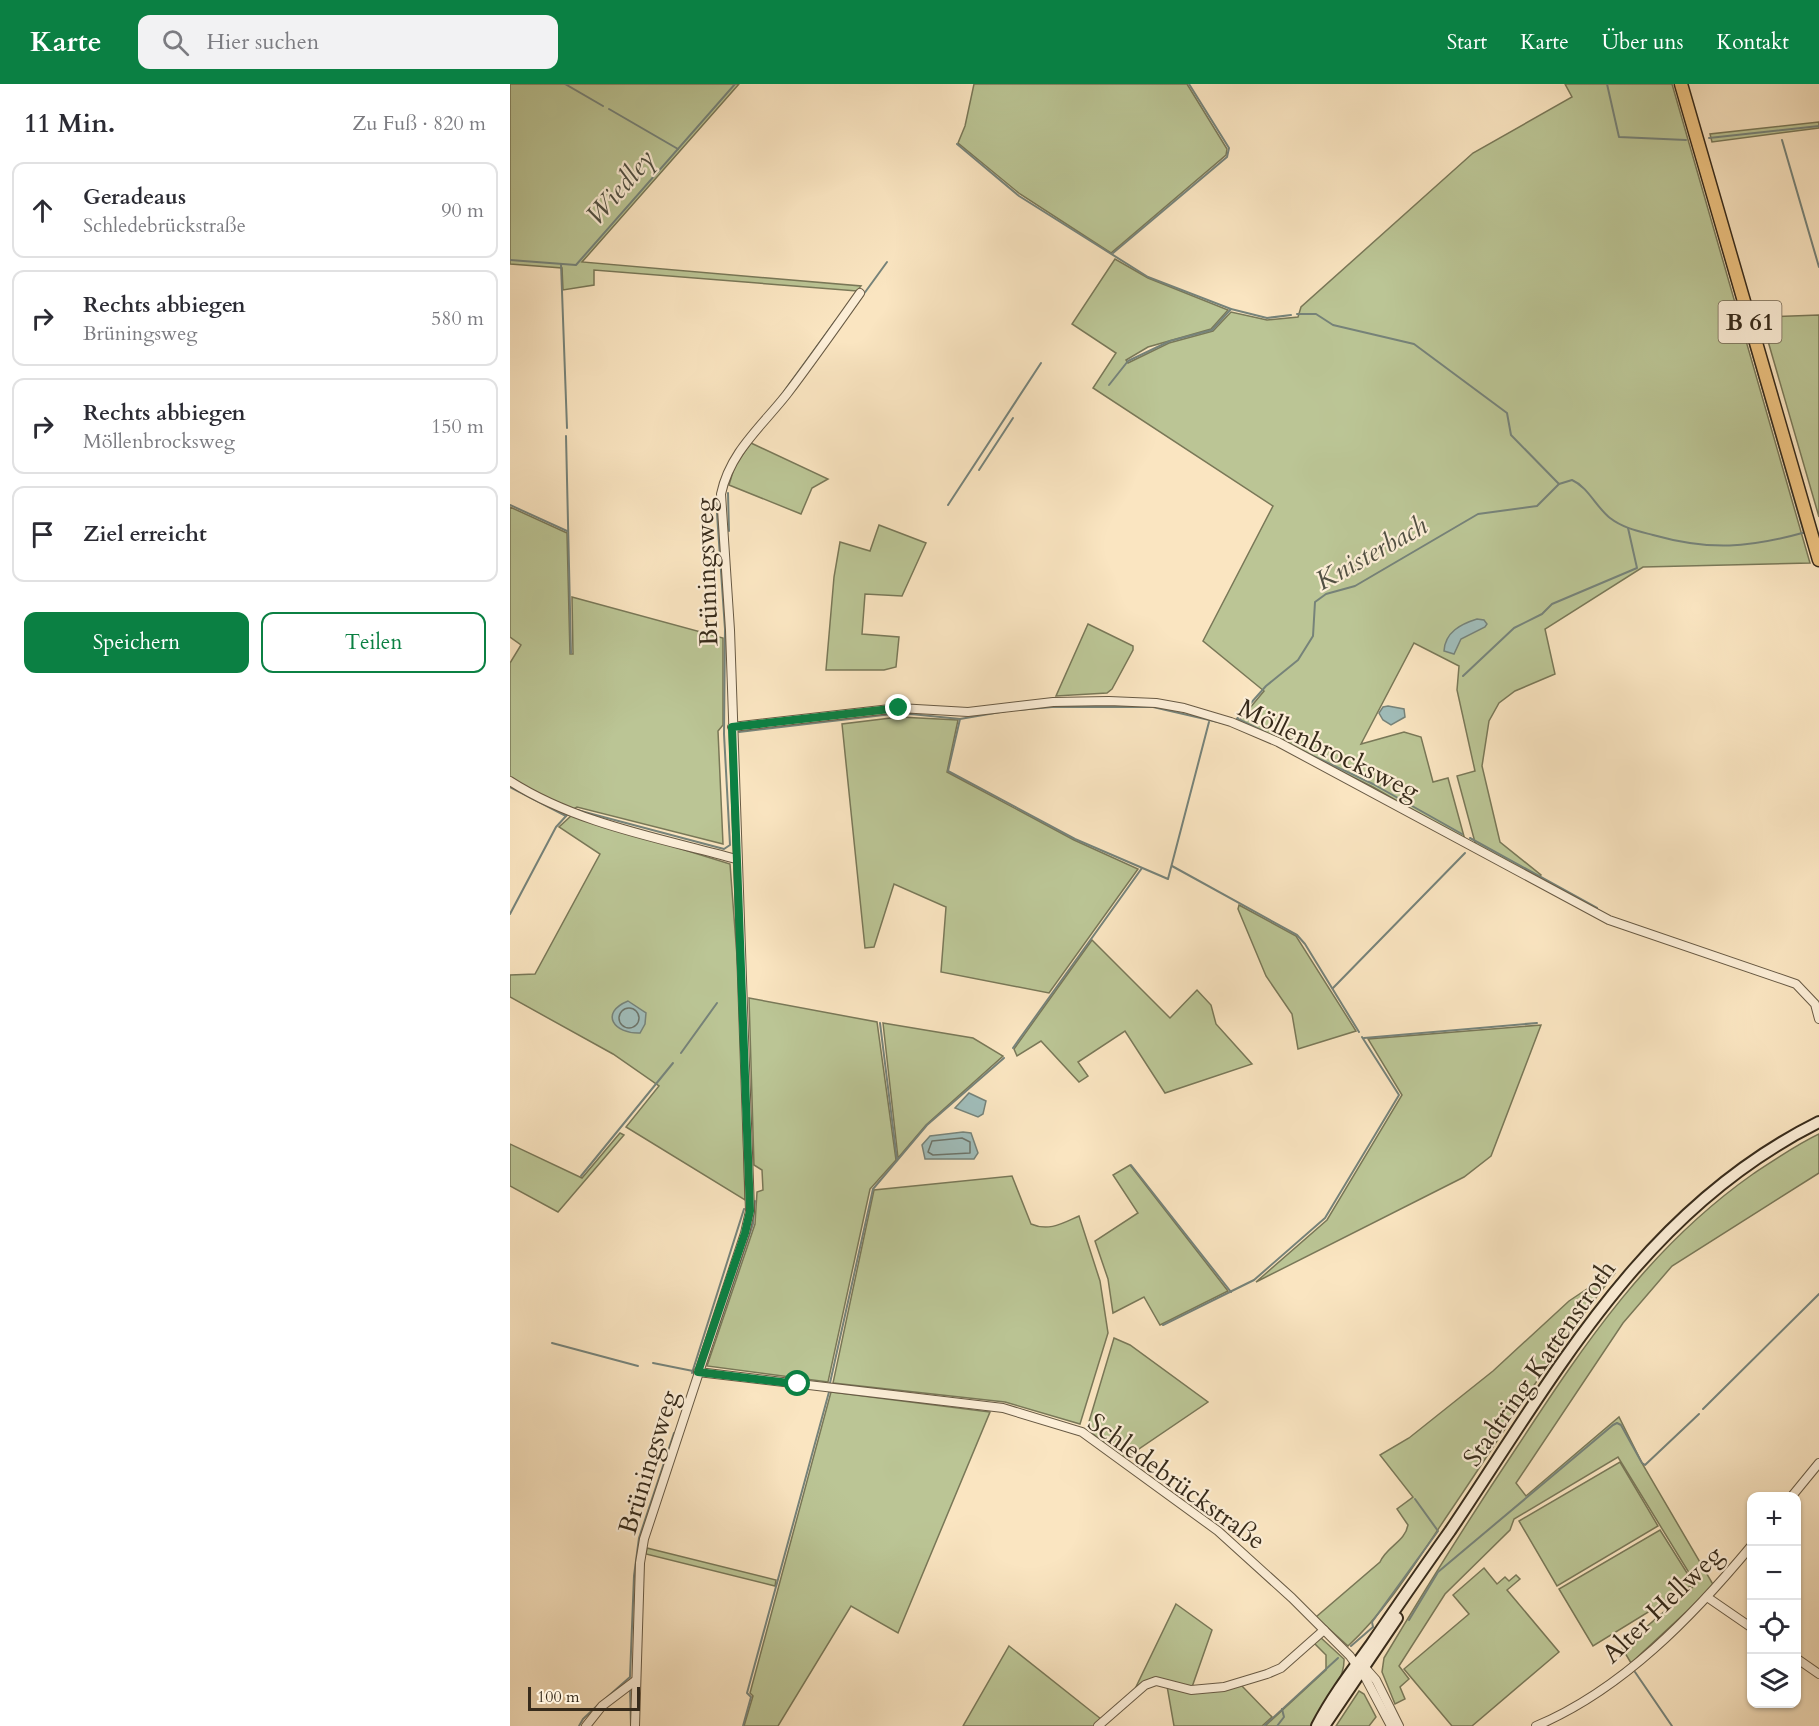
<!DOCTYPE html>
<html lang="de">
<head>
<meta charset="utf-8">
<style>
  body { margin:0; font-family:Cardo,serif; background:#f2f2f3; color:#2b2b33 }
  .controls { position:absolute; right:18px; bottom:18px; display:grid; overflow:hidden; border-radius:12px; box-shadow:0 2px 4px #0004 }
  .controls button { width:54px; height:54px; display:grid; place-items:center; padding:0; border:0; border-bottom:2px solid #e1e1e2; background:#fff; color:#2b2b33; font:30px sans-serif }
  .scale { position:absolute; left:18px; bottom:15px; width:112px; box-sizing:border-box; padding-left:6px; border:3px solid #372b1b; border-top:0; font-size:16px; line-height:21px; white-space:nowrap; color:#372b1b; -webkit-text-stroke:4px #fceed7; paint-order:stroke }
  .stop { position:absolute; width:18px; height:18px; margin:-14px; border:4px solid #0b8043; border-radius:50%; background:#fff }
  .stop.end { background:#0b8043; border-color:#fff; box-shadow:0 2px 6px #0008 }
  .list { margin:0; padding:0; list-style:none }
  h2 { display:flex; justify-content:space-between; align-items:center; height:78px; margin:0; padding:0 24px; font-size:26px }
  h2 small { font-size:20px; font-weight:400; color:#7c7c81 }
  .list li { display:grid; grid-template-columns:39px 1fr auto; gap:18px; align-items:center; box-sizing:border-box; height:96px; margin:0 12px 12px; padding:0 12px; border:2px solid #e1e1e2; border-radius:12px }
  .list b { display:block; font-size:22px; white-space:nowrap }
  .list p { margin:0; font-size:20px; white-space:nowrap; color:#7c7c81 }
  .list em { font-size:20px; font-style:normal; color:#7c7c81 }
  .actions { display:flex; gap:12px; padding:18px 24px }
  .actions a { flex:1; padding:14px 0; border:2px solid #0b8043; border-radius:12px; text-align:center; font-size:21px; color:#0b8043 }
  .actions .main { background:#0b8043; color:#fff }
  .icon { flex:none; width:33px; height:33px; fill:none; stroke:currentColor; stroke-width:2; stroke-linecap:round; stroke-linejoin:round }
  .map { position:relative; flex:none; width:1309px; height:1642px; overflow:hidden }
  header { display:flex; align-items:center; gap:36px; box-sizing:border-box; height:84px; padding:0 30px; background:#0b8043; color:#fff }
  header strong { font-size:28px }
  nav { display:flex; gap:33px; margin-inline-start:auto; font-size:21px }
  .search { width:420px; height:54px; background:#f2f2f3; display:flex; align-items:center; gap:15px; box-sizing:border-box; padding:0 21px; border-radius:12px; color:#7c7c81; font-size:22px }
  main { display:flex }
  aside { flex:1; background:#fff }
  .map>svg:first-child { display:block }
  .green { fill:#bbc595; stroke:#797858; stroke-width:1.5 }
  .water { fill:#a0bdba; stroke:#76837a; stroke-width:1.5 }
  .lines { fill:none; stroke-linecap:round; stroke-linejoin:round }
  .shore { stroke:#6c746a; stroke-width:1.5 }
  .stream { stroke:#76837a; stroke-width:2 }
  .minor-casing { stroke:#685a44; stroke-width:10 }
  .secondary-casing { stroke:#372b1b; stroke-width:14 }
  .primary-casing { stroke:#372b1b; stroke-width:15 }
  .minor { stroke:#fceed7; stroke-width:8 }
  .secondary { stroke:#fceed7; stroke-width:10 }
  .primary { stroke:#edc280; stroke-width:12 }
  .route { stroke:#0b8043; stroke-width:8 }
  .labels { text-anchor:middle; stroke-width:4.5; stroke-linejoin:round; paint-order:stroke }
  .shield { fill:#fceed7; stroke:#726653; stroke-width:1.5 }
  .shield-label { font-size:24px; font-weight:bold; fill:#372b1b }
  .street-label { font-size:26px; fill:#372b1b; stroke:#fceed7 }
  .water-label { font-size:27px; font-style:italic; fill:#515043; stroke:#fceed7 }
</style>
</head>
<body>
<header>
<strong>Karte</strong>
<div class="search"><svg class="icon" aria-label="search" viewBox="0 0 24 24"><circle cx="10" cy="10" r="6"/><path d="M15 15l6 6"/></svg>Hier suchen</div>
<nav><a>Start</a><a>Karte</a><a>Über uns</a><a>Kontakt</a></nav>
</header>
<main>
<aside>
<h2>11 Min.<small>Zu Fuß · 820 m</small></h2>
<ul class="list">
<li><svg class="icon" aria-label="ahead" viewBox="0 0 24 24"><path d="M12 20V5M6 11l6-6 6 6"/></svg><div><b>Geradeaus</b><p>Schledebrückstraße</p></div><em>90 m</em></li>
<li><svg class="icon" aria-label="right" viewBox="0 0 24 24"><path d="M7 20v-9h11M14 6l5 5-5 5"/></svg><div><b>Rechts abbiegen</b><p>Brüningsweg</p></div><em>580 m</em></li>
<li><svg class="icon" aria-label="right" viewBox="0 0 24 24"><path d="M7 20v-9h11M14 6l5 5-5 5"/></svg><div><b>Rechts abbiegen</b><p>Möllenbrocksweg</p></div><em>150 m</em></li>
<li><svg class="icon" aria-label="arrive" viewBox="0 0 24 24"><path d="M6 21V4h12l-3 4 3 4H6"/></svg><div><b>Ziel erreicht</b></div></li>
</ul>
<div class="actions"><a class="main">Speichern</a><a>Teilen</a></div>
</aside>
<div class="map">
<svg width="1309" height="1642" viewBox="0 0 1309 1642">
  <rect width="100%" height="100%" fill="#fae5c1"/>
  <filter id="stains"><feTurbulence type="fractalNoise" baseFrequency=".00333" numOctaves="4"/><feColorMatrix values="0 0 0 0 .2 0 0 0 0 .09 0 0 0 0 .02 0 0 0 .5 -.17"/></filter>
  <radialGradient id="worn" r=".72"><stop offset=".6" stop-color="#630" stop-opacity="0"/><stop offset="1" stop-color="#630" stop-opacity=".3"/></radialGradient>
  <g class="green">
    <polygon points="0,0 229,0 72,178 351,202 347,207 84,186 84,201 53,206 52,184 0,180"/>
    <polygon points="464,0 677,0 717,65 716,71 601,169 510,110 448,59 455,42"/>
    <polygon points="1055,0 1162,0 1300,479 1133,483 1035,545 1045,590 1005,607 989,619 979,637 972,682 990,758 1031,791 1028,796 966,762 947,692 965,687 947,606 949,582 904,559 851,660 894,648 911,653 923,698 938,694 955,756 863,703 729,637 754,607 693,557 763,422 583,304 606,269 562,240 605,175 638,194 718,226 701,245 638,263 616,276 618,279 659,259 703,247 721,228 757,236 788,233 791,223 963,69 1062,13"/>
    <polygon points="1309,38 1309,44 1202,58 1200,50"/>
    <polygon points="1309,231 1309,433 1251,233"/>
    <polygon points="241,359 318,395 302,404 291,430 219,401 225,381"/>
    <polygon points="0,423 57,449 60,570 63,570 62,513 213,554 213,641 208,647 213,760 67,723 62,726 20,706 0,693 0,579 11,561 0,553"/>
    <polygon points="369,441 416,459 392,512 355,510 352,550 389,553 386,583 374,586 316,586 324,493 330,458 360,467"/>
    <polygon points="578,540 623,562 623,566 602,605 597,609 546,612"/>
    <polygon points="389,633 448,636 437,688 564,756 628,785 539,909 431,888 436,823 384,800 364,863 355,864 332,640"/>
    <polygon points="62,731 220,780 230,912 235,1116 116,1043 149,1002 103,970 0,913 0,891 25,890 90,770 49,743"/>
    <polygon points="729,821 786,852 846,947 788,965 782,930 756,892 728,825"/>
    <polygon points="582,856 660,934 687,906 701,921 706,940 742,980 655,1009 615,947 568,978 578,992 569,998 531,957 507,972 504,965"/>
    <polygon points="239,914 367,938 386,1076 360,1105 318,1298 197,1282 245,1140 247,1108 253,1106 252,1086 244,1081"/>
    <polygon points="373,939 463,954 493,972 416,1041 388,1074"/>
    <polygon points="1031,941 981,1072 954,1093 746,1198 817,1136 892,1011 858,955"/>
    <polygon points="110,1049 114,1051 48,1128 0,1102 0,1060 72,1094"/>
    <path d="M 1309,1050 L 1309,1089 L 1162,1182 L 1113,1239 L 1006,1399 L 1016,1412 L 1109,1333 L 1133,1381 L 1204,1502 L 1121,1579 L 1112,1564 L 1186,1500 L 1108,1373 L 1004,1435 L 1000,1446 L 935,1510 L 889,1582 L 899,1595 L 890,1603 L 895,1615 L 885,1620 L 872,1588 L 874,1574 C 917,1502 961,1432 1007,1363 C 1075,1259 1139,1163 1243,1090 C 1264,1076 1286,1061 1309,1050 Z"/>
    <polygon points="620,1081 718,1207 650,1241 634,1213 603,1229 598,1195 585,1157 628,1129 603,1091"/>
    <path d="M 502,1092 L 521,1140 C 539,1148 553,1139 569,1132 L 590,1197 L 598,1249 L 570,1340 L 495,1318 L 323,1299 L 364,1106 Z"/>
    <path d="M 1104,1187 L 1105,1189 C 1045,1265 994,1348 939,1429 C 908,1475 878,1525 838,1562 L 806,1533 L 870,1478 C 877,1462 895,1458 898,1441 L 887,1425 L 903,1413 L 870,1371 L 899,1354 L 983,1287 L 1059,1217 Z"/>
    <polygon points="604,1254 620,1261 698,1318 614,1375 582,1349 578,1341"/>
    <polygon points="321,1308 480,1328 388,1549 341,1522 268,1642 234,1642 243,1612 240,1609"/>
    <polygon points="1110,1378 1148,1442 1047,1502 1009,1437"/>
    <polygon points="1150,1446 1184,1500 1083,1562 1049,1505"/>
    <polygon points="137,1464 266,1496 265,1502 136,1470"/>
    <polygon points="974,1484 987,1500 995,1493 999,1497 1006,1491 1010,1495 997,1506 1049,1568 962,1642 942,1642 894,1585 959,1530 943,1511"/>
    <polygon points="666,1520 702,1546 682,1603 645,1594 624,1607"/>
    <path d="M 810,1553 L 834,1575 C 835,1597 813,1622 801,1642 L 755,1642 L 816,1586 L 816,1571 L 804,1559 Z"/>
    <polygon points="499,1562 591,1635 585,1642 453,1642"/>
    <polygon points="731,1601 762,1633 752,1642 664,1642 657,1602 682,1608"/>
    <polygon points="849,1607 854,1610 866,1633 859,1642 826,1642"/>
  </g>
  <g class="water">
    <path d="M 967,535 L 974,536 L 977,540 L 975,543 L 951,555 L 944,570 L 934,567 C 935,548 951,540 967,535 Z"/>
    <polygon points="878,622 894,625 895,633 881,641 873,636 869,629 873,623"/>
    <path d="M 118,917 L 136,929 L 135,940 L 130,949 C 104,950 89,929 118,917 Z"/>
    <polygon points="459,1009 476,1017 473,1030 468,1033 445,1024"/>
    <polygon points="453,1048 461,1049 468,1069 464,1075 415,1075 412,1061 420,1052"/>
  </g>
  <g class="lines">
    <g class="shore">
      <circle cx="119" cy="934" r="10"/>
      <polygon points="452,1054 460,1058 460,1069 423,1071 418,1068 422,1057"/>
    </g>
    <g class="stream">
      <polyline points="55,0 93,22"/>
      <polyline points="1097,0 1109,53 1176,56"/>
      <polyline points="99,25 168,65"/>
      <polyline points="1199,54 1309,42"/>
      <polyline points="1272,56 1309,183"/>
      <polyline points="447,60 509,112 638,193 721,225 757,234 781,231"/>
      <polyline points="1188,79 1234,240"/>
      <polyline points="603,169 717,73 719,64 679,0"/>
      <polyline points="0,176 66,181 225,0"/>
      <polyline points="51,180 57,344"/>
      <polyline points="340,229 377,178"/>
      <polyline points="787,230 806,230 823,241 904,260 997,329 1001,351 1049,400"/>
      <polyline points="1237,251 1294,449"/>
      <polyline points="599,301 618,277 660,257 702,246 721,225"/>
      <polyline points="267,317 326,236"/>
      <polyline points="56,352 61,569"/>
      <polyline points="469,386 503,334"/>
      <polyline points="218,409 219,447"/>
      <polyline points="0,421 57,447"/>
      <polyline points="438,421 531,279"/>
      <polyline points="953,592 1004,544 1032,530 1042,520 1127,484 1118,444"/>
      <polyline points="508,626 542,623 643,623 721,641"/>
      <polyline points="450,635 438,687 565,755 658,795 699,638"/>
      <polyline points="728,635 755,648"/>
      <path d="M 725,637 L 756,602 L 788,576 L 803,552 L 805,518 L 816,510 L 845,502 L 968,430 L 1027,422 L 1049,400 L 1062,396 C 1078,403 1086,423 1100,434 C 1113,444 1128,447 1143,451 C 1200,467 1239,464 1296,448"/>
      <polyline points="229,648 391,629 450,635 502,626"/>
      <polyline points="784,663 863,700 952,750"/>
      <polyline points="0,703 56,732"/>
      <polyline points="67,726 214,765 220,761 214,650 215,545 206,415"/>
      <polyline points="960,754 1087,824"/>
      <polyline points="662,782 787,851 795,860 849,948"/>
      <polyline points="0,830 46,743 57,731"/>
      <polyline points="823,904 955,769"/>
      <polyline points="370,939 387,1076"/>
      <polyline points="854,954 1027,939"/>
      <polyline points="503,964 632,784"/>
      <polyline points="171,969 207,919"/>
      <polyline points="621,1081 721,1208"/>
      <polyline points="71,1092 163,979"/>
      <polyline points="653,1241 744,1196 815,1134 889,1011 852,953"/>
      <polyline points="206,1250 243,1140 245,1117"/>
      <polyline points="42,1259 128,1282"/>
      <polyline points="143,1279 183,1287"/>
      <polyline points="182,1289 234,1125"/>
      <polyline points="320,1299 363,1105 417,1041 494,974"/>
      <polyline points="1193,1325 1309,1210"/>
      <polyline points="899,1536 928,1488 1103,1341 1107,1339 1111,1341 1132,1379 1135,1381 1189,1330"/>
      <polyline points="841,1562 863,1543 862,1538 928,1447 905,1415"/>
      <polyline points="1125,1588 1162,1642"/>
      <polyline points="120,1604 121,1642"/>
      <polyline points="94,1616 120,1593 124,1492 129,1454 164,1349"/>
      <polyline points="69,1642 73,1635 89,1620"/>
      <polyline points="233,1642 241,1613 237,1609 319,1308"/>
      <polyline points="754,1642 828,1574"/>
      <polyline points="767,1642 774,1633 772,1625"/>
    </g>
    <g class="minor-casing">
      <g id="minor">
        <polyline points="222,643 389,624 458,628 543,618 599,617 646,619 674,624 721,638 768,658 1099,836 1286,900 1305,920 1309,935"/>
        <path d="M 0,697 C 67,740 150,754 226,775"/>
        <polyline points="188,1288 493,1324 572,1348 708,1447 782,1514 840,1572 856,1595 881,1642"/>
        <polyline points="1282,1412 1309,1379"/>
        <polyline points="1197,1513 1242,1544"/>
        <polyline points="1286,1574 1309,1590"/>
        <polyline points="851,1579 866,1596 889,1642"/>
        <polyline points="76,1642 92,1622 125,1597"/>
        <path d="M 125,1642 L 130,1479 L 134,1455 L 235,1149 L 240,1127 L 220,546 L 211,410 C 220,368 251,343 277,310 C 302,277 326,243 350,209"/>
        <polyline points="588,1642 635,1601 646,1597 681,1606 714,1603 757,1590 771,1584 814,1546"/>
        <path d="M 1026,1642 C 1112,1606 1183,1532 1242,1461"/>
      </g>
    </g>
    <g class="secondary-casing">
      <g id="secondary">
        <path d="M 807,1642 C 822,1613 841,1588 860,1562 C 886,1524 913,1485 940,1447 C 1046,1290 1132,1126 1309,1038"/>
        <polyline points="814,1642 887,1534"/>
      </g>
    </g>
    <g class="primary-casing">
      <polyline id="primary" points="1171,0 1309,476"/>
    </g>
    <use href="#minor" class="minor"/>
    <use href="#secondary" class="secondary"/>
    <use href="#primary" class="primary"/>
  </g>
  <g class="lines">
    <polyline class="route" points="288,1300 188,1288 235,1149 240,1127 222,643 389,624"/>
  </g>
  <g class="labels">
    <rect class="shield" x="1208.5" y="217" width="63" height="42" rx="4.5"/>
    <g class="shield-label">
      <text x="1240" y="246">B 61</text>
    </g>
    <g class="street-label">
      <text transform="translate(196 488) rotate(-92)" y="9">Brüningsweg</text>
      <text transform="translate(819 665) rotate(26)" y="9">Möllenbrocksweg</text>
      <text transform="translate(1029 1279) rotate(-55)" y="9">Stadtring Kattenstroth</text>
      <text transform="translate(138 1378) rotate(-73)" y="9">Brüningsweg</text>
      <text transform="translate(667 1397) rotate(36)" y="9">Schledebrückstraße</text>
      <text transform="translate(1152 1520) rotate(-44)" y="9">Alter Hellweg</text>
    </g>
    <g class="water-label">
      <text transform="translate(110 103) rotate(-49)" y="9">Wiedley</text>
      <text transform="translate(861 469) rotate(-29)" y="9">Knisterbach</text>
    </g>
  </g>
  <rect width="100%" height="100%" filter="url(#stains)"/>
  <rect width="100%" height="100%" fill="url(#worn)"/>
</svg>
<div class="controls">
<button>+</button>
<button>−</button>
<button><svg class="icon" aria-label="locate" viewBox="0 0 24 24"><circle cx="12" cy="12" r="6"/><path d="M12 2v4M12 18v4M2 12h4M18 12h4"/></svg></button>
<button><svg class="icon" aria-label="layers" viewBox="0 0 24 24"><path d="M12 4l9 5-9 5-9-5zM3 14l9 5 9-5"/></svg></button>
</div>
<div class="scale">100 m</div>
<div class="stop" style="left:288px;top:1300px"></div>
<div class="stop end" style="left:389px;top:624px"></div>
</div>
</main>
</body>
</html>
